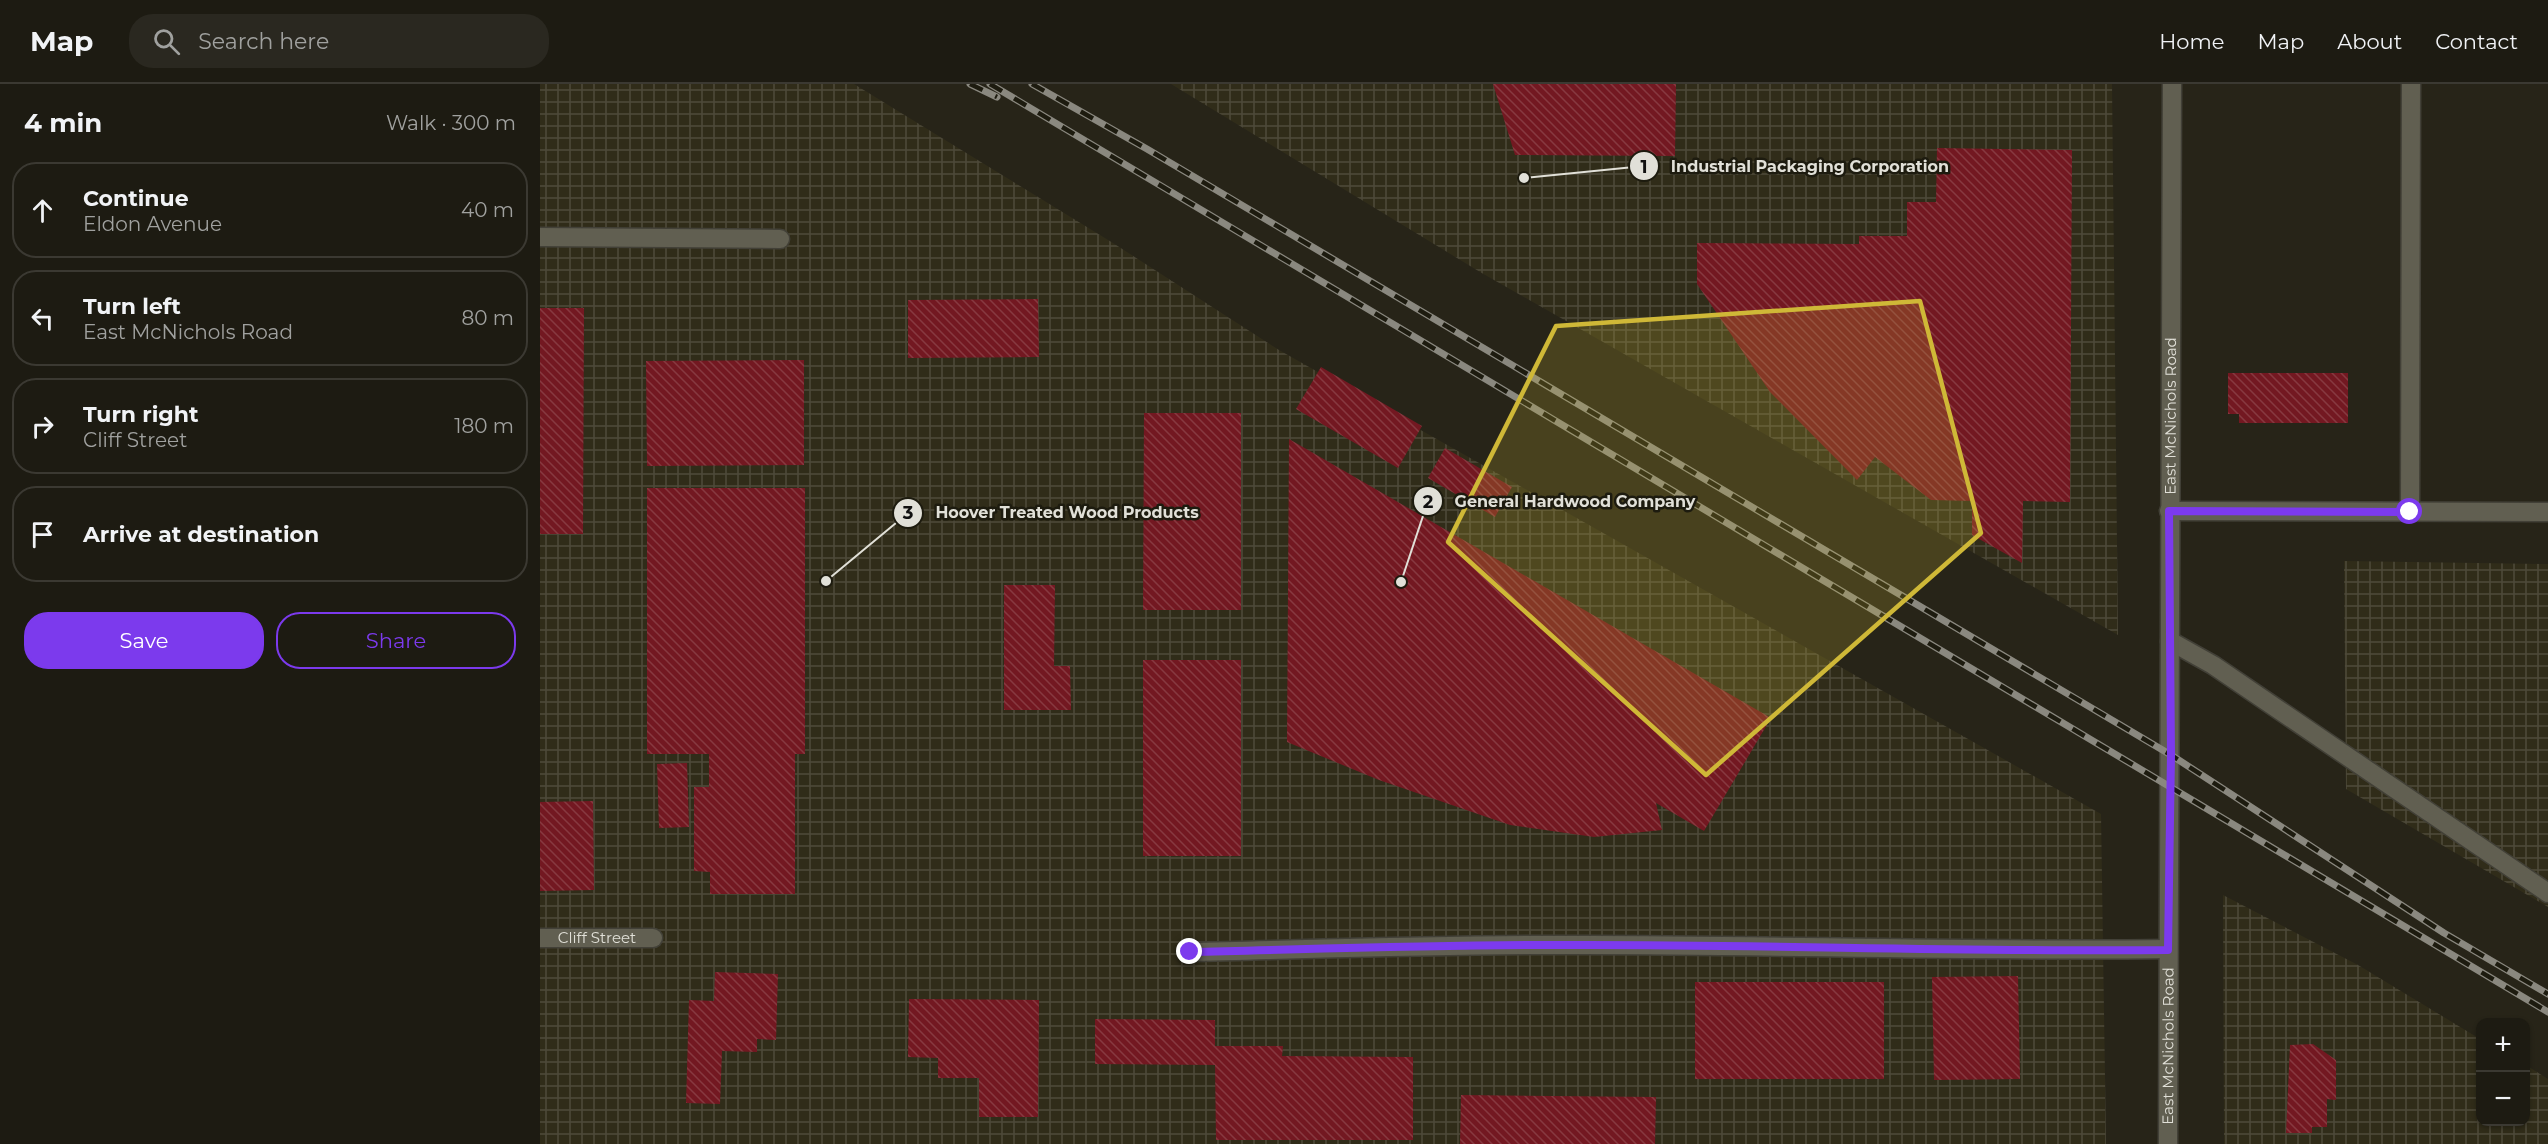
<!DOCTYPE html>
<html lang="en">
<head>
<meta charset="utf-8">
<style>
  body { margin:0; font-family:Montserrat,sans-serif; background:#2a2820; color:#f1f3f6 }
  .controls { position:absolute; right:18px; bottom:18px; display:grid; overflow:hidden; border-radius:12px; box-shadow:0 2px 4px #0004 }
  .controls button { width:54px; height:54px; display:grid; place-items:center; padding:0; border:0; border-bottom:2px solid #3b3932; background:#1d1b12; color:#f1f3f6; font:30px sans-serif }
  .stop { position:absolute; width:18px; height:18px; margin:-14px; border:4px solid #7c3aed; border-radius:50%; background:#fff }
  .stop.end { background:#7c3aed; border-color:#fff; box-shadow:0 2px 6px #0008 }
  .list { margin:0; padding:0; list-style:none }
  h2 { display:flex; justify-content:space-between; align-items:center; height:78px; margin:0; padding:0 24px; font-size:26px }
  h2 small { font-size:20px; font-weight:400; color:#a0a19f }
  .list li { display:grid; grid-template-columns:39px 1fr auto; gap:18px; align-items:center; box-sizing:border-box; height:96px; margin:0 12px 12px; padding:0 12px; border:2px solid #3b3932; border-radius:24px }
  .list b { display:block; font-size:22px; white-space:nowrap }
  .list p { margin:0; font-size:20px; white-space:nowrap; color:#a0a19f }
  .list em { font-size:20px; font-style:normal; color:#a0a19f }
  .actions { display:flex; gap:12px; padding:18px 24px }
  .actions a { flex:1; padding:14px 0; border:2px solid #7c3aed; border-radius:24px; text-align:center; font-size:21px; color:#7c3aed }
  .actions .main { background:#7c3aed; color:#fff }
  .icon { flex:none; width:33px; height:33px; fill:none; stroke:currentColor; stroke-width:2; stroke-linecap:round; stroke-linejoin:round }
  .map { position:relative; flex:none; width:2008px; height:1060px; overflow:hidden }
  header { display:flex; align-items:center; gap:36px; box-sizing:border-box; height:84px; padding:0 30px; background:#1d1b12; border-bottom:2px solid #3b3932 }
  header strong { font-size:28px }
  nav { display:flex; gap:33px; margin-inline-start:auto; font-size:21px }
  .search { width:420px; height:54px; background:#2a2820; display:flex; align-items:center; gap:15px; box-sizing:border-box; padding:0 21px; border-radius:24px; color:#a0a19f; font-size:22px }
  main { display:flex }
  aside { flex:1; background:#1d1b12 }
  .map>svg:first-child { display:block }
  .industrial { fill:url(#industrial-grid) }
  .building { fill:url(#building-back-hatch) }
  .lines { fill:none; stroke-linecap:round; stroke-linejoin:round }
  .lane-casing { stroke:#424037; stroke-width:21 }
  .street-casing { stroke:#424037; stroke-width:21 }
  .secondary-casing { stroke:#424037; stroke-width:21 }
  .lane { stroke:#615f51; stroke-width:18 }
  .street { stroke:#615f51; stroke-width:18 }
  .secondary { stroke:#615f51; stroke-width:18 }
  .rail-casing { stroke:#8a887f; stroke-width:7 }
  .rail { stroke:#1d1b0f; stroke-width:4.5; stroke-dasharray:14; stroke-linecap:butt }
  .route { stroke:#7c3aed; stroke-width:8 }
  .marked { fill:#cfb837; fill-opacity:0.2; stroke:#cfb837; stroke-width:4.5; stroke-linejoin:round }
  .labels { text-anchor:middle; stroke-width:5; stroke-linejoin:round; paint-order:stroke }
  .street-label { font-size:15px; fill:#e1e0d8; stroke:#1d1b0f }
  .leader { fill:none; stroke:#e1e0d8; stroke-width:2 }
  .callout-dot { fill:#e1e0d8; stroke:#1d1b0f; stroke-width:2 }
  .mark-label { font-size:18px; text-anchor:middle; font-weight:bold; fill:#111 }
  .callout-label { font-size:16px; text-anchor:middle; font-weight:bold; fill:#e1e0d8; stroke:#1d1b0f; stroke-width:5; stroke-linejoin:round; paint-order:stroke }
</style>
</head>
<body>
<header>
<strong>Map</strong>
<div class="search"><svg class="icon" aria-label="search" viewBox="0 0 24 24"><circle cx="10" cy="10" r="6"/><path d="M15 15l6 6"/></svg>Search here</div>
<nav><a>Home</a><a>Map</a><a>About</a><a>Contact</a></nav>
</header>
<main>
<aside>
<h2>4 min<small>Walk · 300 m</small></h2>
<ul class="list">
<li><svg class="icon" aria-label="ahead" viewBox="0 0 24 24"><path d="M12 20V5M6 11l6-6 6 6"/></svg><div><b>Continue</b><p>Eldon Avenue</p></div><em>40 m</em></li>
<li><svg class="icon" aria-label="left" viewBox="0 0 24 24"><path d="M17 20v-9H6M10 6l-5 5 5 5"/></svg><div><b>Turn left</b><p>East McNichols Road</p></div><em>80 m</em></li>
<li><svg class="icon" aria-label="right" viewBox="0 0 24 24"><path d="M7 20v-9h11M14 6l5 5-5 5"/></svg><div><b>Turn right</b><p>Cliff Street</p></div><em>180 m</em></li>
<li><svg class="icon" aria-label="arrive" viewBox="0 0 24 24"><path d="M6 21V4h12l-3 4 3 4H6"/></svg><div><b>Arrive at destination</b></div></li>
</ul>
<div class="actions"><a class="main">Save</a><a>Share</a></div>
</aside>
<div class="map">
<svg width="2008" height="1060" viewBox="0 0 2008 1060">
  <defs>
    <pattern id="industrial-grid" width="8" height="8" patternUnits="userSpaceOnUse" patternTransform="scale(1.5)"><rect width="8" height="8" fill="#302c19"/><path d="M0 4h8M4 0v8" fill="none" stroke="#4e4a3a"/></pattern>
    <pattern id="building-back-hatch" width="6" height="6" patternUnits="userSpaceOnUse" patternTransform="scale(1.5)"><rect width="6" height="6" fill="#731821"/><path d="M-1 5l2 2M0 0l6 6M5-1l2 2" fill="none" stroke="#873940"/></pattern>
  </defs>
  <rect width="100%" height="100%" fill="#272418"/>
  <g class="industrial">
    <polygon points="0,0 314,0 573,159 739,266 1561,730 1566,1060 0,1060"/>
    <polygon points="631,0 1572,0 1578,551 940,188"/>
    <polygon points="1804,477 2008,480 2008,823 1806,705"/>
    <polygon points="1683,811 1818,881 1940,955 1940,1038 1986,1038 1986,981 2008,995 2008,1060 1684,1060"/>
  </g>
  <g class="building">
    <polygon points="953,0 1136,0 1135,72 975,71"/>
    <polygon points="1397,64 1532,66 1530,418 1483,417 1482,479 1432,451 1432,417 1391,416 1335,373 1317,396 1230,308 1157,200 1157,159 1319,160 1319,152 1367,152 1367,118 1396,118"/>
    <polygon points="498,215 499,273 368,274 368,216"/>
    <polygon points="0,224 44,224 43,450 0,450"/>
    <polygon points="264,276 264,381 107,382 106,277"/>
    <polygon points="781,283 882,342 858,384 756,325"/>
    <polygon points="1688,289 1808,289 1808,339 1699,339 1699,330 1688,330"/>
    <polygon points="604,329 701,329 701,526 603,526"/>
    <polygon points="749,355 1231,634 1164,747 1116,719 1122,746 1054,753 970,741 839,696 747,658"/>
    <polygon points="905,364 972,403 955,433 888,394"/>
    <polygon points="107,404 265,404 265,670 255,670 255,810 170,810 170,788 154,787 154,703 169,703 169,670 107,670"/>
    <polygon points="464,501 515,501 514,582 530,582 531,626 464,626"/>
    <rect x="603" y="576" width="98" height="196"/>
    <polygon points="147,679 149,743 119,744 117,680"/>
    <polygon points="53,717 54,806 0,807 0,718"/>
    <polygon points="175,888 238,890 236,956 217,955 217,968 182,967 180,1020 146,1019 149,916 174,917"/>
    <polygon points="1478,892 1480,995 1394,996 1392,893"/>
    <rect x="1155" y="898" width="189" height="97"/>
    <polygon points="369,915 499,916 498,1033 439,1033 439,994 398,994 398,974 368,973"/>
    <polygon points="555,935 675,936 675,962 743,962 742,972 873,973 873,1056 676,1056 675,981 555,980"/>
    <polygon points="1773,960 1796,976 1796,1016 1787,1015 1787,1043 1772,1043 1772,1049 1746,1049 1750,961"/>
    <polygon points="921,1011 1116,1013 1115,1060 920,1060"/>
  </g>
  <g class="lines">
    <g class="lane-casing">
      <g id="lane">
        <polyline points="0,153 240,155"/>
        <polyline points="1870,428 1871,0"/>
        <polyline points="1630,557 1673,581 2008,809"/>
        <path d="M 650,868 C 782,865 915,860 1048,861 C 1241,861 1435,868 1628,865"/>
      </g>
    </g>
    <g class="street-casing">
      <g id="street">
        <polyline points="1629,427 2008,428"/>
        <path id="s1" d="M 0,854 L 113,854"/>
      </g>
    </g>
    <g class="secondary-casing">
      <g id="secondary">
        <path id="s2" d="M 1628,1060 L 1632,0"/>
      </g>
    </g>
    <use href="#lane" class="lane"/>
    <use href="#street" class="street"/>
    <use href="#secondary" class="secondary"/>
    <g class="rail-casing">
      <g id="rail">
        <polyline points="430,0 457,13"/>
        <polyline points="450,0 2008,928"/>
        <polyline points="492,0 607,65 1631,671 1904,849 2008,910"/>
      </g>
    </g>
    <use href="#rail" class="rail"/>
  </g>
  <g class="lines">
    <path class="route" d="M 650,868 C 782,865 915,860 1048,861 C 1241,861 1435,868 1628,866 L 1631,671 L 1629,427 L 1870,428"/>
  </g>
  <path class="marked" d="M 1380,217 L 1441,449 L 1166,691 L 908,458 L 1016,242 Z"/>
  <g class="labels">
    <g class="street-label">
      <text dy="5" stroke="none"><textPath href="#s2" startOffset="728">East McNichols Road</textPath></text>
      <text dy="5" stroke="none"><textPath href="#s1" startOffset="57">Cliff Street</textPath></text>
      <text dy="5" stroke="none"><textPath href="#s2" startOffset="98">East McNichols Road</textPath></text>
    </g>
  </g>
  <path class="leader" d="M984 94L1104 82M861 498L888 417M286 497L368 429"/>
  <g class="callout-dot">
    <circle cx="984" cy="94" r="6"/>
    <circle cx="861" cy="498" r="6"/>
    <circle cx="286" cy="497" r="6"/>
    <circle cx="1104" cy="82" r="15"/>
    <circle cx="888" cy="417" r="15"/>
    <circle cx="368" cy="429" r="15"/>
  </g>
  <g class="mark-label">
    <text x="1104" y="89">1</text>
    <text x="888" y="424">2</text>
    <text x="368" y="435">3</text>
  </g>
  <g class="callout-label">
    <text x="1270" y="88">Industrial Packaging Corporation</text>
    <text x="1035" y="423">General Hardwood Company</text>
    <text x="527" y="434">Hoover Treated Wood Products</text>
  </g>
</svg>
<div class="controls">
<button>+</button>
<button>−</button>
</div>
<div class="stop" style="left:1870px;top:428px"></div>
<div class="stop end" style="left:650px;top:868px"></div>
</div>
</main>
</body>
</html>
